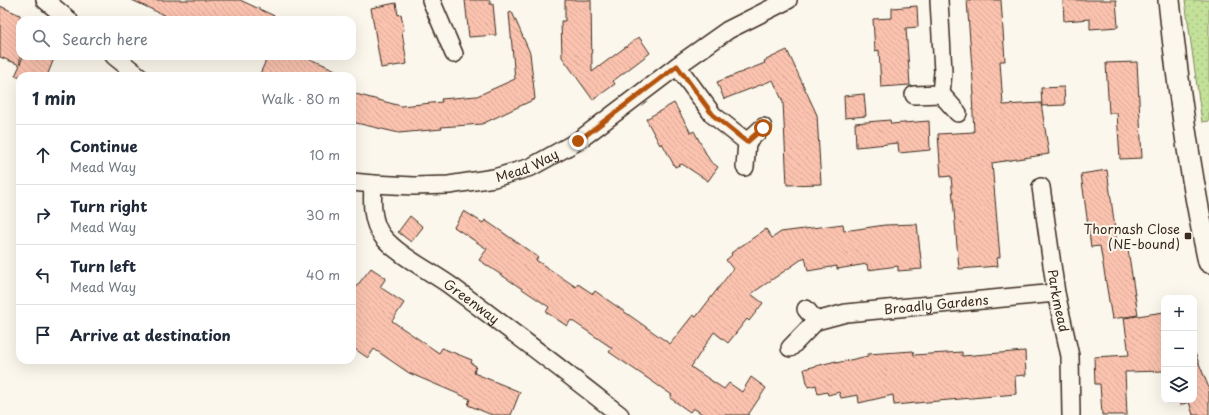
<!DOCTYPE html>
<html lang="en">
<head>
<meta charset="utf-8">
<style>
  body { margin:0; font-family:"Playpen Sans",sans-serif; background:#f2f2f3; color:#1f2937 }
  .controls { position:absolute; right:12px; bottom:12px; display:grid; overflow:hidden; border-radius:8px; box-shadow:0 4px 16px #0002 }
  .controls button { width:36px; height:36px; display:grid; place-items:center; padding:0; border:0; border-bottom:1px solid #e0e1e3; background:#fff; color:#1f2937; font:20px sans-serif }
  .stop { position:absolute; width:12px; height:12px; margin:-9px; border:3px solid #b45309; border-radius:50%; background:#fff }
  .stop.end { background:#b45309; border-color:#fff; box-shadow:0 1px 4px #0008 }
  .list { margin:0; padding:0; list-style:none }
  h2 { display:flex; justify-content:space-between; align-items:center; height:52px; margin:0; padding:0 16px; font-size:17px }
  h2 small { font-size:13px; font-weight:400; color:#747a83 }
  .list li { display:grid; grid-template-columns:26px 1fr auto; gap:12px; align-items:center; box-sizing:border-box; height:60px; padding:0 16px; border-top:1px solid #e0e1e3 }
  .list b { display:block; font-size:15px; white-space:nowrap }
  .list p { margin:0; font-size:13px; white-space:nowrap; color:#747a83 }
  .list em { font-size:13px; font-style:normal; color:#747a83 }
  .icon { flex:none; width:22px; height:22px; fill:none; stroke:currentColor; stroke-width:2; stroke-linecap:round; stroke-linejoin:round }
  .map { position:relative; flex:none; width:1209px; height:415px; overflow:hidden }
  .search { position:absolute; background:#fff; box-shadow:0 4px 16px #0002; left:16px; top:16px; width:340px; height:44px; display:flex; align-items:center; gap:10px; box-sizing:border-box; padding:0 14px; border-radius:12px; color:#747a83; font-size:15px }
  .panel { position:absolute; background:#fff; box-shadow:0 4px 16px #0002; left:16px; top:72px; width:340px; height:292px; border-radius:12px }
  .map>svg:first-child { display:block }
  .grass { fill:url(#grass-dots); stroke:#7f865c }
  .building { fill:url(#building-back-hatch); stroke:#3b2a1e }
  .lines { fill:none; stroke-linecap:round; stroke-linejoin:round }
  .minor-casing { stroke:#3b2a1e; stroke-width:20 }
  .tertiary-casing { stroke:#3b2a1e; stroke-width:24 }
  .minor { stroke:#fbf7ec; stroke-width:17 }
  .tertiary { stroke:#fbf7ec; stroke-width:21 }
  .route { stroke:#b45309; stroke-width:5 }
  .poi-dot { fill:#3b2a1e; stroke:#fbf7ec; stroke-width:1.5 }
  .labels { text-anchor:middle; stroke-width:4; stroke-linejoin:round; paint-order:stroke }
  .street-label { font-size:13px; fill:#3b2a1e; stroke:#fbf7ec }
  .poi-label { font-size:13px; fill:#3b2a1e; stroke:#fbf7ec; text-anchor:end }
</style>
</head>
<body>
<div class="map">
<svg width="1209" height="415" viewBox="0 0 1209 415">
  <defs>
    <pattern id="grass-dots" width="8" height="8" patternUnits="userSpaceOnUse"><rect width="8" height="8" fill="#c3e199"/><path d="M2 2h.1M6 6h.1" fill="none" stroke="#a8c183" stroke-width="1.8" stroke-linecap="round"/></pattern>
    <pattern id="building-back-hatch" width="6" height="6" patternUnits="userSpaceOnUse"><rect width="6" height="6" fill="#fbc3af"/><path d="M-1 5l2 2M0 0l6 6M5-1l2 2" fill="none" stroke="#d8a896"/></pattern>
  </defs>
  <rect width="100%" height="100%" fill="#fbf7ec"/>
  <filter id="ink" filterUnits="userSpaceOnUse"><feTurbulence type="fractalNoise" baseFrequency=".025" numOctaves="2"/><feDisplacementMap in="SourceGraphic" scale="8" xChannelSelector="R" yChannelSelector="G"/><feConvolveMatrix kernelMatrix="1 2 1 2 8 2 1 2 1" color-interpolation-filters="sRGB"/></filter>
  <g filter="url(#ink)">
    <polygon class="grass" points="1185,0 1209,0 1209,121 1202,122"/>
    <g class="building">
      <polygon points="132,0 240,0 283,20 174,20"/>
      <polygon points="465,0 490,0 490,4 493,4 496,35 469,37"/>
      <polygon points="565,0 591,0 592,72 639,37 650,53 613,81 615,84 593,100 562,57 561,21 565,21"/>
      <polygon points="967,0 1001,0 1005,61 1000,61 1003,105 1041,103 1049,154 992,163 1000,257 997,258 998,266 959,269 951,176 941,177 938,134 974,132 972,95 974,95"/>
      <polygon points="1063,0 1116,0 1118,27 1090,29 1090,19 1064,21"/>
      <polygon points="396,3 398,15 401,14 404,30 402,31 407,64 381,68 371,8"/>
      <polygon points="0,6 20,15 20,64 23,56 55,56 47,76 15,76 20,65 0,57"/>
      <polygon points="917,6 918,27 906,28 910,85 881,87 879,50 875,51 873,19 892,18 892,8"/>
      <polygon points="512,12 530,53 535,99 482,124 441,127 442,129 399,133 352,122 352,93 401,106 442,102 441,99 477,96 515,79 509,13"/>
      <polygon points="787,50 817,115 821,184 787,185 783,102 773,80 724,99 717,82 765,63 764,61"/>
      <polygon points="268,56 304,56 349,76 259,76"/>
      <polygon points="1137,62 1142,158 1120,159 1117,113 1109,113 1106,63"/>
      <polygon points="1064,87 1065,105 1042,106 1041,88"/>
      <polygon points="864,94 866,116 845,118 844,96"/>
      <polygon points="674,103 691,133 694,131 710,161 718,167 708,181 682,164 675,167 662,143 660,145 646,119"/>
      <polygon points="890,120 891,124 929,121 930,150 899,153 898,143 856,147 855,123"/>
      <polygon points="1107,170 1118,250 1128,249 1138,315 1112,319 1100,246 1091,247 1081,174"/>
      <polygon points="464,211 483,223 485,220 538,257 536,260 576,287 578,284 593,294 595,291 670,344 693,315 696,317 733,269 726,260 732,255 731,253 766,229 772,238 781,232 843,224 844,231 885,225 917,224 922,269 898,271 898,266 868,270 867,264 837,269 837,266 808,271 805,257 751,294 763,303 749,321 747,319 728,343 714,332 691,367 724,389 729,383 742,392 751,377 766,388 748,415 704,415 693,408 690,412 670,398 672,395 609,352 612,348 571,320 567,326 546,312 549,307 479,260 487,249 454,227"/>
      <polygon points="410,216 423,227 411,242 398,232"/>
      <polygon points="371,268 386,278 380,287 404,303 392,321 439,353 442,348 472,360 471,363 476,366 474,373 520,392 511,415 492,415 468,405 470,399 409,373 374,349 368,358 352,347 352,292"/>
      <polygon points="1164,312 1164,371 1125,372 1127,415 1102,415 1100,384 1095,384 1094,357 1129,355 1124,318"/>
      <polygon points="913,351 914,355 962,352 962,356 1025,351 1026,375 1015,376 1016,394 894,405 893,395 859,403 858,395 841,398 839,392 828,395 827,392 818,394 816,385 808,387 804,369 836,361 836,363 868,356 868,354"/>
      <polygon points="1194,351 1209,388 1209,415 1193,415 1189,402 1180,405 1179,400 1194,400"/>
    </g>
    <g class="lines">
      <g class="minor-casing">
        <g id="minor">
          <polyline points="45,0 69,20"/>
          <polyline points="431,0 454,54"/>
          <polyline points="939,0 943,72 941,94"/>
          <polyline points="114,56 139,76"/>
          <polyline points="677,66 713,115 747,142"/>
          <polyline points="914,95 941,94 958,113"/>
          <polyline points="745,167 747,142 763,127"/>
          <path id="s1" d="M 352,182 L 373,184 C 372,202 371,222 383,237 C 399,256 430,271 451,286 C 508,328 564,371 620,415"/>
          <path id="s2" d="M 373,184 L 414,186 L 449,185 L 494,178 L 531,167 L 578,141 L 677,66 L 728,30 L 788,0"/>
          <path id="s3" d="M 1041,187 L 1056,293 L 1070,356 L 1071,415"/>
          <polyline points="806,309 816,321"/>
          <path id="s4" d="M 790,348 L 816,321 L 846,313 L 1056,293"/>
        </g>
      </g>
      <g class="tertiary-casing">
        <path id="tertiary" d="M 1169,0 C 1178,88 1190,176 1209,262"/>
      </g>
      <use href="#minor" class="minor"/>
      <use href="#tertiary" class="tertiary"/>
    </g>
  </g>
  <g class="lines" filter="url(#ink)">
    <polyline class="route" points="578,141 677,66 713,115 747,142 763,128"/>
  </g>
  <rect class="poi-dot" x="1184" y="232" width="8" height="8" rx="2"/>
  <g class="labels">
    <g class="street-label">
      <text dy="5" stroke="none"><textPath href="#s2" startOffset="157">Mead Way</textPath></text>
      <text dy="5" stroke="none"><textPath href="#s1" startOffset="186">Greenway</textPath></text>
      <text dy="5" stroke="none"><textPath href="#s3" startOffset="115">Parkmead</textPath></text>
      <text dy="5" stroke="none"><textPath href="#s4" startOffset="159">Broadly Gardens</textPath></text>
    </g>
    <g class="poi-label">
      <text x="1180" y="234">Thornash Close<tspan x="1180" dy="15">(NE-bound)</tspan></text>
    </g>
  </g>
</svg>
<div class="controls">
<button>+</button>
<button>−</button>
<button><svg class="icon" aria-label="layers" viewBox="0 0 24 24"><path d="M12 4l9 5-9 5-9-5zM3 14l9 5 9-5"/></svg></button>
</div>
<div class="stop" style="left:763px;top:128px"></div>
<div class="stop end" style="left:578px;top:141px"></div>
<div class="search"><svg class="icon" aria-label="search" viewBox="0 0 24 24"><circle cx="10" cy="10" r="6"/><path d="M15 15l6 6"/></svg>Search here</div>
<section class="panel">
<h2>1 min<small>Walk · 80 m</small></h2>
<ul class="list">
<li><svg class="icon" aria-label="ahead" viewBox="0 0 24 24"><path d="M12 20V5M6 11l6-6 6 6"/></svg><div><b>Continue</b><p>Mead Way</p></div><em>10 m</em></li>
<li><svg class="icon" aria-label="right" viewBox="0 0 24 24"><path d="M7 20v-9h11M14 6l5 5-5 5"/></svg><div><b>Turn right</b><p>Mead Way</p></div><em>30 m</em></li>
<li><svg class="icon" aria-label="left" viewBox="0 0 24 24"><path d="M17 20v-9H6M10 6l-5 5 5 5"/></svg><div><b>Turn left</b><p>Mead Way</p></div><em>40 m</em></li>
<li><svg class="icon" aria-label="arrive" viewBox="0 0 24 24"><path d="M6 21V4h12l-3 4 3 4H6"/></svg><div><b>Arrive at destination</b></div></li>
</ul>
</section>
</div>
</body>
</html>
